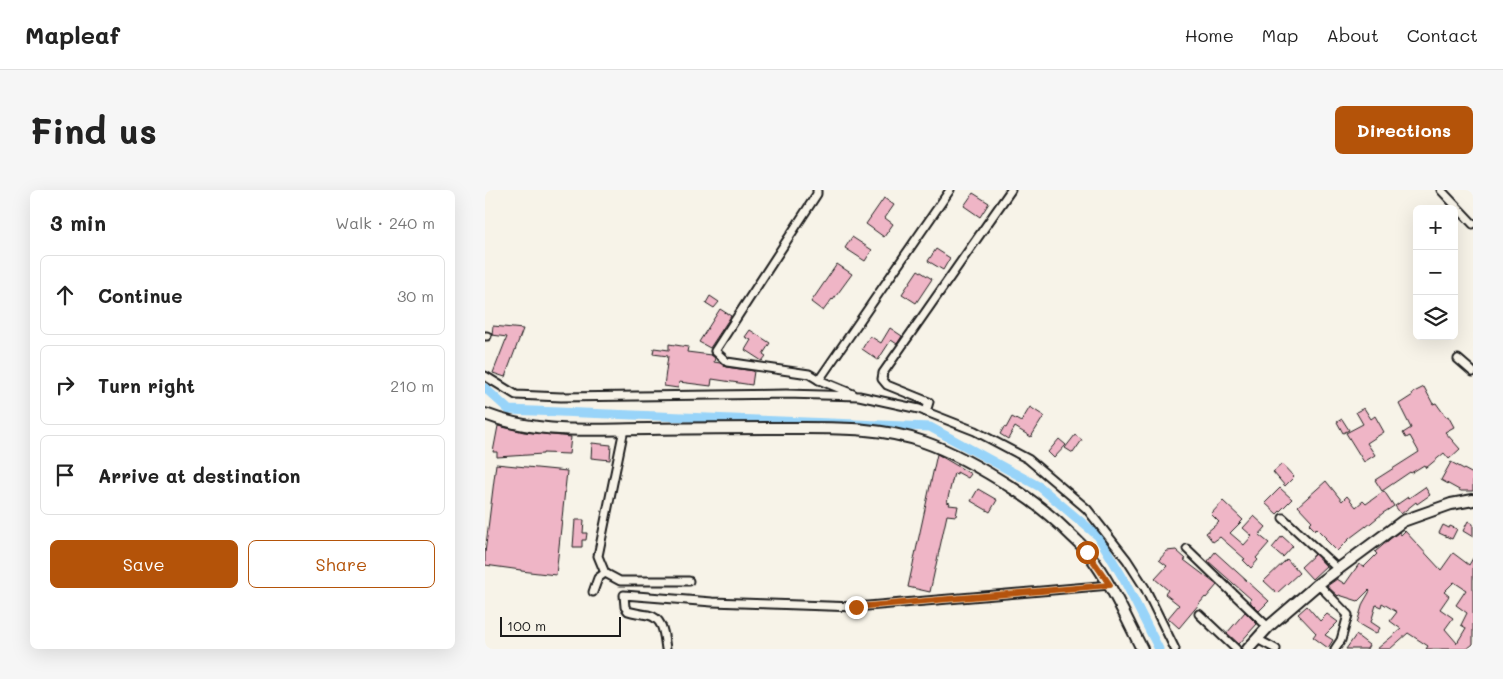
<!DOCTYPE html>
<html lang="en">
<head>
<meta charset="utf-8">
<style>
  body { margin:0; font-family:Mali,sans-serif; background:#f6f6f6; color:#222 }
  .controls { position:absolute; right:15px; top:15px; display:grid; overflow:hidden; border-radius:8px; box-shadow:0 5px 20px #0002 }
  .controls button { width:45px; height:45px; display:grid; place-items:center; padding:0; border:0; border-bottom:1px solid #e0e0e0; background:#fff; color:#222; font:25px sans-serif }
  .scale { position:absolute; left:15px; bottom:12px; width:121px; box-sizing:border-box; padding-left:5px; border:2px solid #1c1c1c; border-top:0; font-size:14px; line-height:18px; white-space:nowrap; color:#1c1c1c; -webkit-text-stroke:4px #f7f3e8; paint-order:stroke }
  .stop { position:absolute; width:15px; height:15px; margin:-11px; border:4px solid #b45309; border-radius:50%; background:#fff }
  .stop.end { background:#b45309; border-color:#fff; box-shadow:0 1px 5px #0008 }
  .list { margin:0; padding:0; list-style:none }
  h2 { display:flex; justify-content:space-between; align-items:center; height:65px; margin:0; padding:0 20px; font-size:21px }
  h2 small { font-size:16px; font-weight:400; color:#767676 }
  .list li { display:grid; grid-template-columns:32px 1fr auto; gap:15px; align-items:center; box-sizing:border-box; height:80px; margin:0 10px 10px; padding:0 10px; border:1px solid #e0e0e0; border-radius:8px }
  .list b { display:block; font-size:19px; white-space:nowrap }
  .list em { font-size:16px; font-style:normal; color:#767676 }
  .actions { display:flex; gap:10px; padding:15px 20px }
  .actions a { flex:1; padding:11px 0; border:1px solid #b45309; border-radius:8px; text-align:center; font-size:18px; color:#b45309 }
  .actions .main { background:#b45309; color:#fff }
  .icon { flex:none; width:28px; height:28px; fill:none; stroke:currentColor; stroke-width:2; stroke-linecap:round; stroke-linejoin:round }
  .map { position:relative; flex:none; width:988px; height:459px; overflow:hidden; border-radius:8px }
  header { display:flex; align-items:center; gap:30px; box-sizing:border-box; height:70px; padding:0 25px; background:#fff; border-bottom:1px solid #e0e0e0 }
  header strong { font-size:24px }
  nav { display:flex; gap:28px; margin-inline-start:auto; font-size:18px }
  .intro { display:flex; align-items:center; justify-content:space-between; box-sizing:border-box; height:120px; padding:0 30px }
  h1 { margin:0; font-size:35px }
  .button { padding:12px 22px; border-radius:8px; background:#b45309; color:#fff; font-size:18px; font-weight:700 }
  main { display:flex; gap:30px; padding:0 30px }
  aside { flex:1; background:#fff; border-radius:8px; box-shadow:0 5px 20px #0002 }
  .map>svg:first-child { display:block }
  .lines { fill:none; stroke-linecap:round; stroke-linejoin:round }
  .canal { stroke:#98d4f9; stroke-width:9 }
  .building { fill:#efb5c6; stroke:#1c1c1c; fill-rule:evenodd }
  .street-casing { stroke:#1c1c1c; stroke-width:11 }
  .secondary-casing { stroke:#1c1c1c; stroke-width:14 }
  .street { stroke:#f7f3e8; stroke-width:7 }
  .secondary { stroke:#f7f3e8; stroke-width:10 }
  .route { stroke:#b45309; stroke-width:6 }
</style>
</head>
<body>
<header>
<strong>Mapleaf</strong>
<nav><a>Home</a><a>Map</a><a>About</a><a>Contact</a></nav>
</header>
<div class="intro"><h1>Find us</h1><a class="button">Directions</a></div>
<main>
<aside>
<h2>3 min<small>Walk · 240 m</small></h2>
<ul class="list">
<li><svg class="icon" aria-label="ahead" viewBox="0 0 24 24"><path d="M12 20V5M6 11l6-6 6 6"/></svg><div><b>Continue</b></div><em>30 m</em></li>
<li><svg class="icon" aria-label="right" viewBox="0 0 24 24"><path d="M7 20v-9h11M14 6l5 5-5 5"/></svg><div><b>Turn right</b></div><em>210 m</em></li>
<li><svg class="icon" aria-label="arrive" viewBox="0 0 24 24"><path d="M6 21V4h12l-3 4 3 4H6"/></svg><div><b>Arrive at destination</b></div></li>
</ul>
<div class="actions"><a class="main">Save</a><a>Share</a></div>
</aside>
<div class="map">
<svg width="988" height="459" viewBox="0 0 988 459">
  <rect width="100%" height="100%" fill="#f7f3e8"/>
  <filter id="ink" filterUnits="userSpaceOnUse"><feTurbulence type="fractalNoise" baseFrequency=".02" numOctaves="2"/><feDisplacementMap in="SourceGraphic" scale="10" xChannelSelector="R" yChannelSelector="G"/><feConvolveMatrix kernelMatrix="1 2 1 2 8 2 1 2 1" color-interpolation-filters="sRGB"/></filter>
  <g filter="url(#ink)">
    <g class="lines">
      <polyline class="canal" points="0,198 24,220 445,237 555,297 613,346 638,388 674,459"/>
    </g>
    <g class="building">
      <polygon points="488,3 504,13 495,27 479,16"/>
      <polygon points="399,8 409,15 400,28 408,34 399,47 381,34"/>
      <polygon points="367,47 387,60 380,71 360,58"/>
      <polygon points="451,59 465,68 458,80 443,71"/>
      <polygon points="352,74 367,84 348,110 347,109 338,121 326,112"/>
      <polygon points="433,80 447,89 431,113 417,104"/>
      <polygon points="225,106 234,112 229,118 221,113"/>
      <polygon points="235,119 246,126 225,158 214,152"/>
      <polygon points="8,136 38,139 20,187 8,183 22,147 7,145"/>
      <polygon points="405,138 417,146 412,154 406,150 393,170 377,159 385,146 396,153"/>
      <polygon points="265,140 285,153 278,164 281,166 277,171 260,160 266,150 260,147"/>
      <polygon points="184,154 203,157 202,162 226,165 230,168 229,172 235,173 241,177 269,181 267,195 227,189 226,196 194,192 193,198 179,196 183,166 168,164 169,158 184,160"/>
      <polygon points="939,197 948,214 951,213 961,227 963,226 969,237 960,242 975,259 964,269 959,263 941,278 939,275 926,283 925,282 897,301 890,290 934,262 925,246 921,248 918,243 926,238 914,214 928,205 927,203"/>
      <polygon points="545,217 559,226 546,247 530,237 523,249 515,244 519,237 521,238 527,227 536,232"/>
      <polygon points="879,218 886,229 890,226 899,242 882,253 890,265 879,272 861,243 878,234 871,222"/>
      <polygon points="857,229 864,240 858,243 852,232"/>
      <polygon points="13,236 39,242 86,247 84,264 58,263 58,264 12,267 12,262 8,262"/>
      <polygon points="590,245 597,250 588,263 580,258"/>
      <polygon points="574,249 581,255 569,268 563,262"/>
      <polygon points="107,253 126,255 125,270 106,268"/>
      <polygon points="452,264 486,284 483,288 472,282 472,284 469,283 462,312 465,313 464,315 473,316 471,326 462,325 445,402 423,397"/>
      <polygon points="966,272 988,284 988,301 976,301 956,290"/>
      <polygon points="11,274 82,281 71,385 36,381 36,380 0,375 0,363"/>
      <polygon points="797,274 809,287 800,296 788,282"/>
      <polygon points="841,291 857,311 862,306 871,317 878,311 881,314 899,301 909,316 898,323 881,337 881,336 865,348 852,361 840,349 841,348 831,338 830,340 824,334 827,331 813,316"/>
      <polygon points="940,297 945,305 932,314 931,312 916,324 910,316 923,307 924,308"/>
      <polygon points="795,298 807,309 792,324 780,313"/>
      <polygon points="493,299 512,310 505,322 486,311"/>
      <polygon points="738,311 758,330 745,343 759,355 767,346 758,338 769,326 781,337 774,345 784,353 771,368 773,370 766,378 758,370 760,369 735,347 728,352 721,343 734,332 726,324"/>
      <polygon points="90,330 99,330 98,343 102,343 101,350 97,350 97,357 88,357"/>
      <polygon points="983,331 988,334 988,347 978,341"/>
      <polygon points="958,335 964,338 965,336 972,339 967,349 954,343"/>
      <path d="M 920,341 L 956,380 L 968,363 L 984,375 L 988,368 L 988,454 L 982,459 L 941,459 L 943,456 L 923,443 L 905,459 L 892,459 L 916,439 L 905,431 L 912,422 L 897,413 L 896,417 L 891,415 L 886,432 L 895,438 L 891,444 L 872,433 L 878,413 L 885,401 L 884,400 L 873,411 L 854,405 L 853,406 L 842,396 L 852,389 L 860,394 L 874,374 L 879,377 L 892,364 L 890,362 L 905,349 L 914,342 L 916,345 ZM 969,392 L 981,400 L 971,415 L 982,423 L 976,435 L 981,438 L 972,453 L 960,439 L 968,428 L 955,419 L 964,406 L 959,402 Z"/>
      <polygon points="797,346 808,356 798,367 787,358"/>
      <polygon points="691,360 701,369 699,370 732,395 721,408 720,407 694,438 683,428 694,415 680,404 683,400 670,389 682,376 674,370 682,361"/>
      <polygon points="730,362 784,411 774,421 766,413 765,411 766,409 723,371"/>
      <polygon points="830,364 841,376 827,389 816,377"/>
      <polygon points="802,369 814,383 792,403 779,391"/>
      <polygon points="822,416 835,431 842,424 853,432 840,445 848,450 843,458 828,447 831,443 813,424"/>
      <polygon points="760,422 772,434 754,454 742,443"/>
      <polygon points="871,445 884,455 882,459 861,459"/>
    </g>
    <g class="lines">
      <g class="street-casing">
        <g id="street">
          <polyline points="332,0 332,4 230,161 242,172 324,184 334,190 368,204"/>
          <polyline points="956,0 988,34"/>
          <polyline points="0,146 2,146"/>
          <polyline points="973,169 988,182"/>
          <polyline points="0,186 31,205 76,207 301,204 374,206 434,219 490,241 543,269 602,319 642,370 660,398 690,459"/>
          <polyline points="334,190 465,0"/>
          <polyline points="441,222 444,212 402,195 397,189 398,183 526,0"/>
          <polyline points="139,239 113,366 120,383 135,391 204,391"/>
          <polyline points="798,328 853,379"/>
          <polyline points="702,359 783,437"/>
          <polyline points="833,394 863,425 856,450 850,459"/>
          <polyline points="108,402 113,388 120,383"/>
          <polyline points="714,424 751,459"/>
          <polyline points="772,449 791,459"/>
          <path d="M 181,459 C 179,446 179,428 163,425 C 156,424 150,423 143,421 L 140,417 L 139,405 L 227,412 L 371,417 L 625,395"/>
        </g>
      </g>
      <g class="secondary-casing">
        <g id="secondary">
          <path d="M 0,224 C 53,245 109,239 164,239 C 212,238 260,238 308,238 C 352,238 397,237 439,252 C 471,263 501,281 529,299 C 551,313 570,329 588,347 C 593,352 599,357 603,363 C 626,393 640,426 657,459"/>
          <polyline points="763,459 783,437 833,394 918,331 966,314 988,310"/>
        </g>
      </g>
      <use href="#street" class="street"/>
      <use href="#secondary" class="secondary"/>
    </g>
  </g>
  <g class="lines" filter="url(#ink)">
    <polyline class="route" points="371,417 625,395 602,362"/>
  </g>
</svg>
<div class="controls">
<button>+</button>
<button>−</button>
<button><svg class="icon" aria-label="layers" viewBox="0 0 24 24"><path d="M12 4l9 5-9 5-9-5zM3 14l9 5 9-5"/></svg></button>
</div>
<div class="scale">100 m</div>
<div class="stop" style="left:602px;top:362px"></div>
<div class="stop end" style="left:371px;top:417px"></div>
</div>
</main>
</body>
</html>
